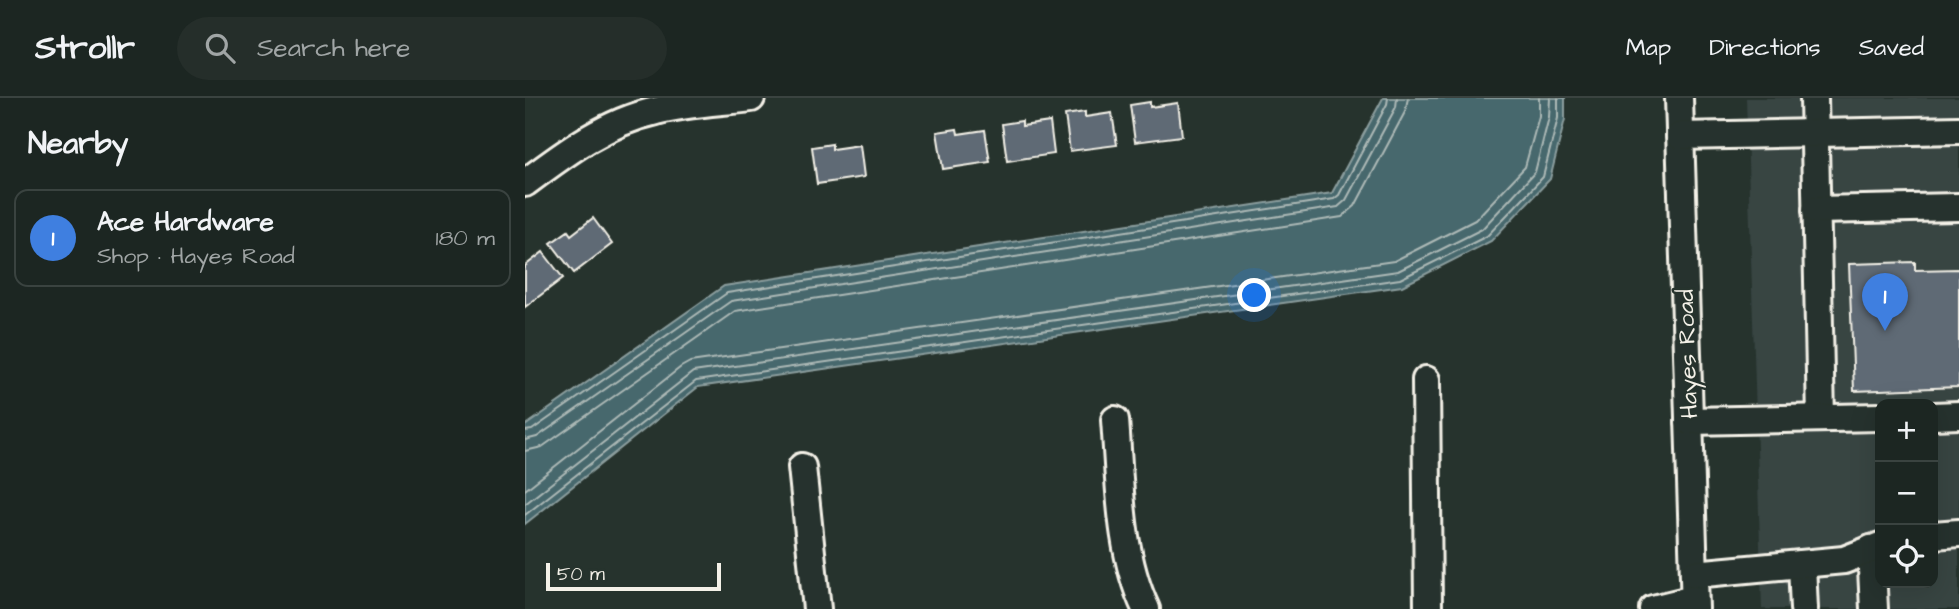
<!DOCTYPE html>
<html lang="en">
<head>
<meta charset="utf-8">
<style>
  body { margin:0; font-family:"Architects Daughter",sans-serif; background:#252e2a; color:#f1f3f6 }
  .controls { position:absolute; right:21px; bottom:21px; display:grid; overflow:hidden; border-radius:14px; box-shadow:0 7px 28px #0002 }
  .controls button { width:63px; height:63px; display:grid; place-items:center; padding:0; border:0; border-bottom:2px solid #3a4340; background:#1c2622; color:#f1f3f6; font:35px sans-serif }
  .scale { position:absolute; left:21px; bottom:18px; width:175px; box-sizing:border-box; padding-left:7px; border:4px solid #f4f1e8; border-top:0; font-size:19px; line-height:24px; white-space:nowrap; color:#f4f1e8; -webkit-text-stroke:5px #26332d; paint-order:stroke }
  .you { position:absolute; left:730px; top:198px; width:24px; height:24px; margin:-18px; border:5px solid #fff; border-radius:50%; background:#1a73e8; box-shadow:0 0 0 10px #1a73e833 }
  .badge { display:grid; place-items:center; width:46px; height:46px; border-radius:50%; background:#ff9aa2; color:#fff; font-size:23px; font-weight:700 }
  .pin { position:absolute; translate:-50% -58px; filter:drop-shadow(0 2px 4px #0008) }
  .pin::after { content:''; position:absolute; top:37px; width:24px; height:21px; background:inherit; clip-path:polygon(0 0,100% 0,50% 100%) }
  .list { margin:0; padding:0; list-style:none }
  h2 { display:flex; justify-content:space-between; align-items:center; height:91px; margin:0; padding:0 28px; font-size:30px }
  h2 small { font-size:23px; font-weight:400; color:#a0a5a5 }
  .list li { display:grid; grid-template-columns:46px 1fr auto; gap:21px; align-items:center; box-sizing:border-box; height:98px; margin:0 14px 14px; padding:0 14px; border:2px solid #3a4340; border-radius:14px }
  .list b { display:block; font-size:26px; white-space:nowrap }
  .list p { margin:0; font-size:23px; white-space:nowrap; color:#a0a5a5 }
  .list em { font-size:23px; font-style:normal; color:#a0a5a5 }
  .icon { flex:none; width:38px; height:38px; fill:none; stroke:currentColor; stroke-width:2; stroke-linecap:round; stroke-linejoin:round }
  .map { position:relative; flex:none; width:1434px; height:511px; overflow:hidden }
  header { display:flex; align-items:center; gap:42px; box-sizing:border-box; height:98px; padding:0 35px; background:#1c2622; border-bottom:2px solid #3a4340 }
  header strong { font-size:33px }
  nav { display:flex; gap:38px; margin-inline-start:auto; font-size:24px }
  .search { width:490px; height:63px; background:#252e2a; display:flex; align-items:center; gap:18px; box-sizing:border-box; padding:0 24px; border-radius:38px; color:#a0a5a5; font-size:26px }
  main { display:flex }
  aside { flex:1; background:#1c2622 }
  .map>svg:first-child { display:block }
  .built { fill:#374443; fill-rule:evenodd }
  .water { fill:#46676d; stroke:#8c9e9e; stroke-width:2 }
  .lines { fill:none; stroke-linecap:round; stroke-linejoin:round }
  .shore { stroke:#aebab7; stroke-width:2 }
  .building { fill:#5f6b75; stroke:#f4f1e8; stroke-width:2 }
  .minor-casing { stroke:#f4f1e8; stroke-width:32 }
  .minor { stroke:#26332d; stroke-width:26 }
  .labels { text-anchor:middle; stroke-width:5; stroke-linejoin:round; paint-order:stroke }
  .street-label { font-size:24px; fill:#f4f1e8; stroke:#26332d }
</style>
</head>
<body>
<header>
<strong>Strollr</strong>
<div class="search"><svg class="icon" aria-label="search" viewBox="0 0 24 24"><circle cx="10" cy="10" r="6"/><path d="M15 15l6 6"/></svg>Search here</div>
<nav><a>Map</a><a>Directions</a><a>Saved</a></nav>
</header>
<main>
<aside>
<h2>Nearby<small></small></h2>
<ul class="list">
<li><span class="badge" style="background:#3f7fe0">1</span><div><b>Ace Hardware</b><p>Shop · Hayes Road</p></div><em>180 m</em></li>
</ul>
</aside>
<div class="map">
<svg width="1434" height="511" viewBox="0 0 1434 511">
  <rect width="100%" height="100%" fill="#26332d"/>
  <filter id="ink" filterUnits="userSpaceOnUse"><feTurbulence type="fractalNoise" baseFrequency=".0143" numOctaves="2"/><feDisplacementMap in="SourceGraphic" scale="14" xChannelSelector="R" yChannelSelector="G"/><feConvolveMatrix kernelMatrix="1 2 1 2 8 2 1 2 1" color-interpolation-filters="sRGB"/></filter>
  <g filter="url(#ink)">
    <path class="built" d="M 1221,0 L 1434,0 L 1434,511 L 1237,511 ZM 1355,306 L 1408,306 L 1408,485 L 1355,485 Z"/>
    <polygon class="water" points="858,0 1040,0 1040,21 1025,81 966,143 877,188 173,289 0,426 0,328 199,188 807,95"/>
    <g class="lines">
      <g class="shore">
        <polyline points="0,333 7,332 202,195 809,101 814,97 862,6 863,0"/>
        <polyline points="0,342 12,339 206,203 813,109 821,102 871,9 872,0"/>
        <polyline points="0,353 17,349 210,213 817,119 830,108 880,14 883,0"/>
        <polyline points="0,392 156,269 165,264 869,163 950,122 1000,69 1014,18 1014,0"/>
        <polyline points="0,406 168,274 873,173 957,131 1010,74 1024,19 1025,0"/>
        <polyline points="0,417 171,283 875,181 962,138 1018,79 1033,20 1033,0"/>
      </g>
    </g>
    <g class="building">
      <polygon points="625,4 625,9 653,5 657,38 610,44 605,7"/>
      <polygon points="560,14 560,19 587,15 592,47 545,53 540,17"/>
      <polygon points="497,23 497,28 525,24 529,56 482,63 477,26"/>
      <polygon points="432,31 433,36 460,32 465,64 418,71 412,34"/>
      <polygon points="307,46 307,51 335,47 339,79 292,86 287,49"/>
      <polygon points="68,120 87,146 49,175 26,145 43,133 46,137"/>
      <polygon points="18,154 38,180 0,209 0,168"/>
      <polygon points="1390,164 1390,172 1434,171 1434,289 1329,293 1324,166"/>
    </g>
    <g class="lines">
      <g class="minor-casing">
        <g id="minor">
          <polyline points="1154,0 1170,511"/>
          <polyline points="1289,0 1296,320"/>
          <polyline points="1155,38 1434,32"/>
          <path d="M 0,85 C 40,55 81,24 131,13 C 161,5 195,4 226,0"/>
          <polyline points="1291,112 1434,109"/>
          <polyline points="901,282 903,511"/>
          <polyline points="1408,318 1434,317"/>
          <path d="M 590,322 C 595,384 594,454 621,511"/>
          <polyline points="1164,323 1355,319"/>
          <polyline points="277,369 292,511"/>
          <polyline points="1408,437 1434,435"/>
          <polyline points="1346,451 1349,511"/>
          <polyline points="1277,466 1279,511"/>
          <polyline points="1169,476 1319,462 1355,448"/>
          <polyline points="1128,511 1169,501"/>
        </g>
      </g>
      <use href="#minor" class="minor"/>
    </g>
  </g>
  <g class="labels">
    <g class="street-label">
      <text transform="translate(1162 256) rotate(-92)" y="8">Hayes Road</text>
    </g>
  </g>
</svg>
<div class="controls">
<button>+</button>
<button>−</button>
<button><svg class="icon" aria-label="locate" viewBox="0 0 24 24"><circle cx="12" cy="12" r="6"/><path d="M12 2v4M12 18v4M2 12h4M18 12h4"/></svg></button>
</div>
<div class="scale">50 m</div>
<div class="you"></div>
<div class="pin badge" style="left:1360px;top:233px;background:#3f7fe0">1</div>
</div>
</main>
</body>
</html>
